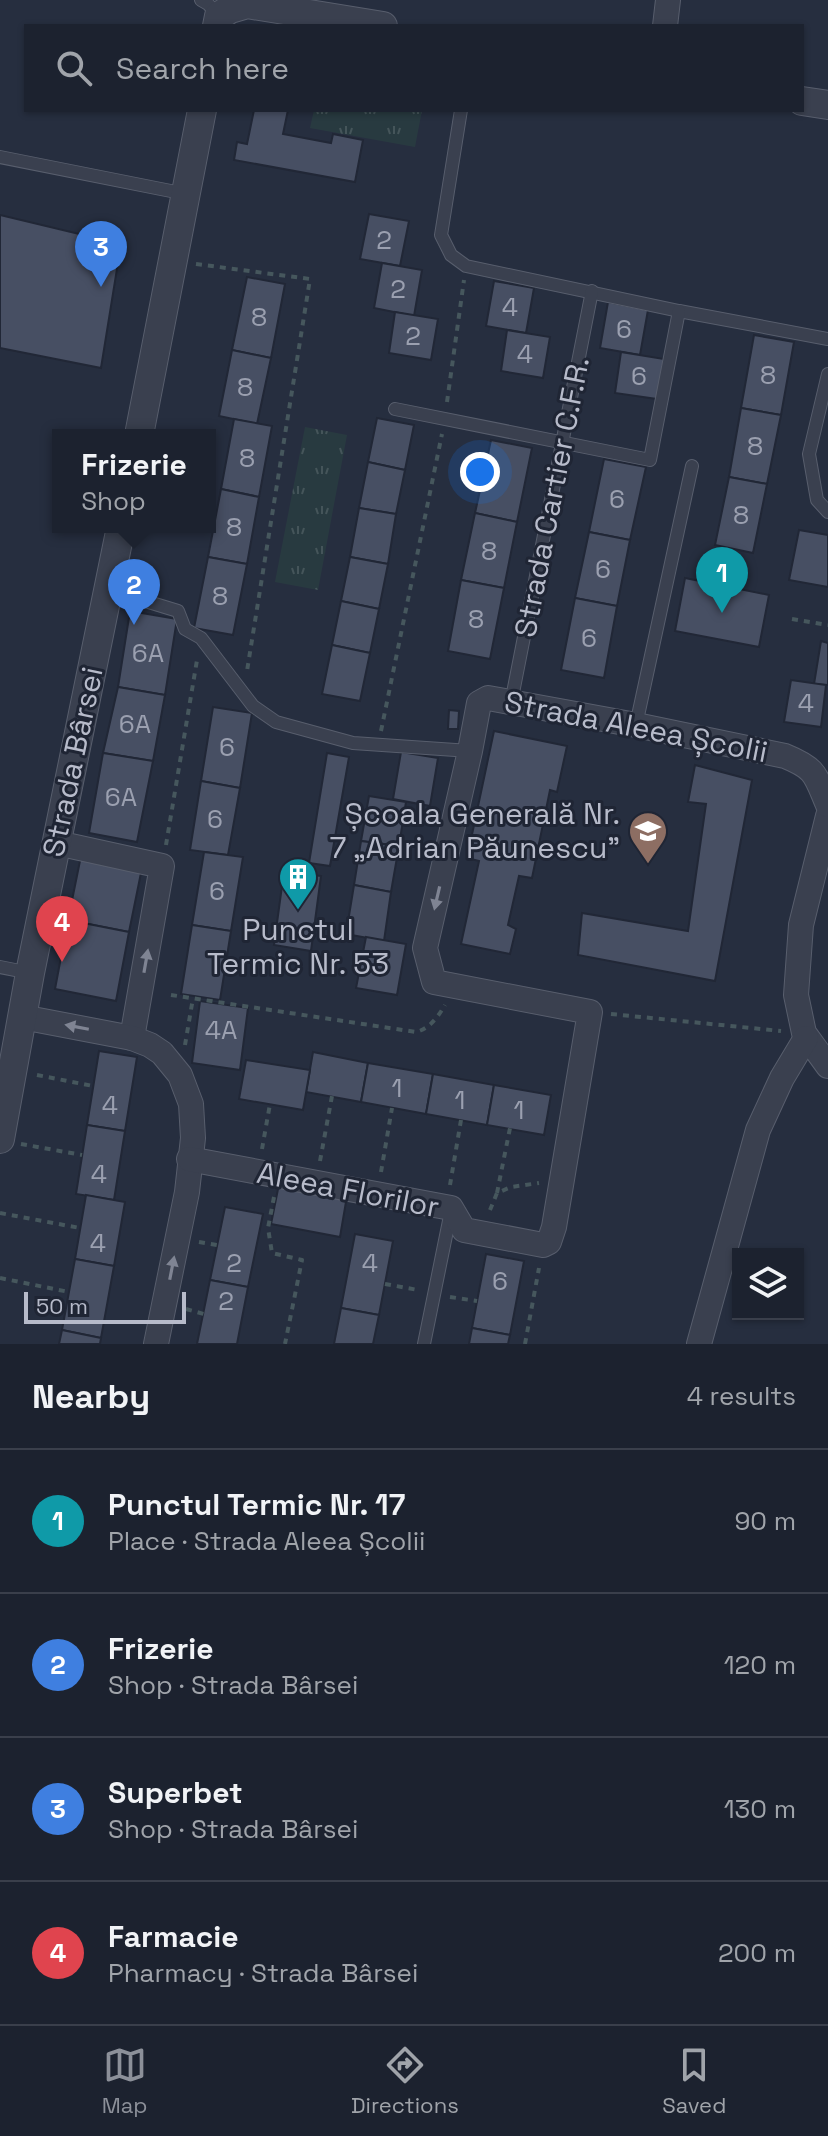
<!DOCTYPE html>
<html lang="en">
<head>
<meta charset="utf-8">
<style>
  body { margin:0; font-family:"Space Grotesk",sans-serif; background:#292f3b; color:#f1f3f6 }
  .controls { position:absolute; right:24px; bottom:24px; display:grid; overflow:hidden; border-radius:0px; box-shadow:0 2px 6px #0004 }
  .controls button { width:72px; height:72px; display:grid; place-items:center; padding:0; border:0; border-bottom:2px solid #3a3f4b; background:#1c222f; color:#f1f3f6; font:40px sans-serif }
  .scale { position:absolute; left:24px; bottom:20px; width:162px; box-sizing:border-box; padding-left:8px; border:4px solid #b7bbca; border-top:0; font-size:22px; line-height:28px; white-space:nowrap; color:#b7bbca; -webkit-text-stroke:6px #1f2534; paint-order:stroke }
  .you { position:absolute; left:480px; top:472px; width:28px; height:28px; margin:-20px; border:6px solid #fff; border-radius:50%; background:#1a73e8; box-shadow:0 0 0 12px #1a73e833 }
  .badge { display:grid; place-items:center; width:52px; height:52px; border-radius:50%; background:#8c9099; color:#fff; font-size:26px; font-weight:700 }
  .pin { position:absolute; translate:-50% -66px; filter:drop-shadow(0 2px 4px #0008) }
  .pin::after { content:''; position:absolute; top:42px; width:28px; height:24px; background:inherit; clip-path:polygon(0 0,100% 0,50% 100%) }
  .popup { position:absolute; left:52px; top:429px; width:164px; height:104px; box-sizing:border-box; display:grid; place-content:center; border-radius:0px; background:#1c222f; filter:drop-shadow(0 2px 6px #0005); font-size:26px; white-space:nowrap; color:#a0a4aa }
  .popup b { font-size:30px; color:#f1f3f6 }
  .popup::after { content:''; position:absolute; left:50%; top:100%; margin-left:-16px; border:16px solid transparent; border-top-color:#1c222f }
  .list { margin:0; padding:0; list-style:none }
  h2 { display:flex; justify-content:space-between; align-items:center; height:104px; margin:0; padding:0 32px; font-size:34px }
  h2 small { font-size:26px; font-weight:400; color:#a0a4aa }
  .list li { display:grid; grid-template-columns:52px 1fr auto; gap:24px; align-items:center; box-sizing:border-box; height:144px; padding:0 32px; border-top:2px solid #3a3f4b }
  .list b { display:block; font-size:30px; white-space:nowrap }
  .list p { margin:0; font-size:26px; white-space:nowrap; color:#a0a4aa }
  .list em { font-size:26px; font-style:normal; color:#a0a4aa }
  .icon { flex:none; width:44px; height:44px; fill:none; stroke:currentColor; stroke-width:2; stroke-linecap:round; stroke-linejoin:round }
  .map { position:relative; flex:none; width:828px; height:1344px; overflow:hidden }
  .search { position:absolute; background:#1c222f; box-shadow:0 2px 6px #0004; left:24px; right:24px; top:24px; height:88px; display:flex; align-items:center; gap:20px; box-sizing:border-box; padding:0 28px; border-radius:0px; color:#a0a4aa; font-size:30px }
  .sheet { height:680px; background:#1c222f }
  nav { display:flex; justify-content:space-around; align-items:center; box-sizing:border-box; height:112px; border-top:2px solid #3a3f4b; background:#1c222f; font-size:22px; color:#a0a4aa }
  nav a { display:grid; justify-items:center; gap:4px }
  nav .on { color:#8c9099 }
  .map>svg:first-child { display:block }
  .park { fill:url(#park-tufts) }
  .building { fill:#474f63; stroke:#212736; stroke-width:2 }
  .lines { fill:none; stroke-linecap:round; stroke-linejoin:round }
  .service-casing { stroke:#585e6d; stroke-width:14 }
  .minor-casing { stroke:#585e6d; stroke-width:26 }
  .tertiary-casing { stroke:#585e6d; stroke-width:30 }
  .path { stroke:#46575d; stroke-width:4; stroke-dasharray:6 6; stroke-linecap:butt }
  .service { stroke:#3a404f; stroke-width:12 }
  .minor { stroke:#3a404f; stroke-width:24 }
  .tertiary { stroke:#3a404f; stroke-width:28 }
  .oneway { fill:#7f8493 }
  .labels { text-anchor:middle; stroke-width:6; stroke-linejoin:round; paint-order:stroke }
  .number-label { font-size:26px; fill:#9ba0b0 }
  .street-label { font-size:30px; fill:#b7bbca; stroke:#1f2534 }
  .poi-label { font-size:30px; fill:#b7bbca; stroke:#1f2534; text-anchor:end }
</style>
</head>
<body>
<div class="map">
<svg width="828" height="1344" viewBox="0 0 828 1344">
  <defs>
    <pattern id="park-tufts" width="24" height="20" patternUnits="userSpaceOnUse" patternTransform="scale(2)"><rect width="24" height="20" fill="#283a40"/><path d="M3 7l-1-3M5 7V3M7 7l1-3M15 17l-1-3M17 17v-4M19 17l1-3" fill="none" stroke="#45555a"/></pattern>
  </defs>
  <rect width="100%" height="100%" fill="#262e3f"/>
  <g class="park">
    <polygon points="314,110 422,110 415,147 310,128"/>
    <polygon points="305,427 347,435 318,590 275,582"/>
  </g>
  <g class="building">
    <polygon points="254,110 288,110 283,134 331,143 333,134 363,140 355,182 234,160 237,142 247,144"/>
    <polygon points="369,214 409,221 400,266 360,259"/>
    <polygon points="0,215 121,244 101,368 0,348"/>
    <polygon points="382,263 422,270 414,316 374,308"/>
    <polygon points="247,277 285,284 271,358 232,350"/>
    <polygon points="494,281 534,288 526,333 486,326"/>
    <polygon points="608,302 648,310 640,355 600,348"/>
    <polygon points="395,312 438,319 431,360 389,353"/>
    <polygon points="507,330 550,337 543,378 501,371"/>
    <polygon points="754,335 794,342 781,415 741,408"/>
    <polygon points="232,350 271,358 257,424 219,416"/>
    <polygon points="621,352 664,359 657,399 615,393"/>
    <polygon points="741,408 781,415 767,484 729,477"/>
    <polygon points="377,418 414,425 405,470 368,462"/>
    <polygon points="234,419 272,426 259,497 221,489"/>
    <polygon points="491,440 532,448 517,522 475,513"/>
    <polygon points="604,459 646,467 630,540 589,532"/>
    <polygon points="368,462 405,470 396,514 359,508"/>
    <polygon points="729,477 767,484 753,553 715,545"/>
    <polygon points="221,489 259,497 247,564 208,557"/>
    <polygon points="359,508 396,514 388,564 350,557"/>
    <polygon points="475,513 517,522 504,588 461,580"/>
    <polygon points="799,530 828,535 828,587 789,580"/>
    <polygon points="589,532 630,540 617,606 575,598"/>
    <polygon points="208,557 247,564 233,635 194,628"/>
    <polygon points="350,557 388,564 379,609 341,601"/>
    <polygon points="685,578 769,595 759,647 675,631"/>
    <polygon points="461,580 504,588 490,659 448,651"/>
    <polygon points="575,598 617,606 604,678 561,670"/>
    <polygon points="341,601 379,609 370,653 332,645"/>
    <polygon points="130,611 177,619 165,695 118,687"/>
    <polygon points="821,641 828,643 828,685 814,684"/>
    <polygon points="332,645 370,653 360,701 322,694"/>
    <polygon points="791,680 826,685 821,727 784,722"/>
    <polygon points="118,687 165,695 153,761 103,753"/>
    <polygon points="213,707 252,713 240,788 201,781"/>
    <polygon points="449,710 459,711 458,729 448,729"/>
    <polygon points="494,731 567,746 557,792 550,790 532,878 519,876 508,925 516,929 510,954 461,944 479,861 467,858"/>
    <polygon points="401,752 438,758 430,806 393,799"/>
    <polygon points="103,753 153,761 137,842 89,833"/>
    <polygon points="327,753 349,757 330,866 309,863"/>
    <polygon points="695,765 752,780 715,981 578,955 582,913 688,931 706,804 688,802"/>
    <polygon points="201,781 240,788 228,855 190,850"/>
    <polygon points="369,796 406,802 399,846 361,841"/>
    <polygon points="361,841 399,846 391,892 354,885"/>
    <polygon points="82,851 143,863 129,932 68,920"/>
    <polygon points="204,852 243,857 231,931 192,925"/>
    <polygon points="284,871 321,876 311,951 274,945"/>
    <polygon points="354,885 391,892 384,941 346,934"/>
    <polygon points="68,920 129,932 116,1001 55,989"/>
    <polygon points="192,925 231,931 220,1000 181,994"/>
    <polygon points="366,937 406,944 397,995 356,988"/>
    <polygon points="200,1001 248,1008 240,1070 192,1063"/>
    <polygon points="99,1051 137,1057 125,1131 87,1125"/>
    <polygon points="313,1052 368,1063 361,1102 306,1092"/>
    <polygon points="246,1060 310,1070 303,1110 239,1099"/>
    <polygon points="368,1063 433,1074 426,1114 361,1102"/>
    <polygon points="433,1074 494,1085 487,1125 426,1114"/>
    <polygon points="494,1085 551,1095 544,1135 487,1125"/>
    <polygon points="87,1125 125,1131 114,1200 76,1194"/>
    <polygon points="279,1184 347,1196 340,1237 271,1224"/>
    <polygon points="86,1195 125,1202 114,1266 75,1259"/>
    <polygon points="225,1207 263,1214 248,1287 210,1280"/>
    <polygon points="355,1234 393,1241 379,1315 341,1308"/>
    <polygon points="486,1254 524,1261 510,1335 472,1328"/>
    <polygon points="75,1259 114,1266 101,1338 62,1330"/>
    <polygon points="210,1280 248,1287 237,1344 197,1344"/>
    <polygon points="341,1308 379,1315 373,1344 334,1344"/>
    <polygon points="472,1328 510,1335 508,1344 469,1344"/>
    <polygon points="62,1330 101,1338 100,1344 59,1344"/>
  </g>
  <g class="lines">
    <g class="service-casing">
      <g id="service">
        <polyline points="201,0 208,4 219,16"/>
        <polyline points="461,110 441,235 451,255 466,266 679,311 828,339"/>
        <polyline points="0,157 186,194"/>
        <polyline points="828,374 809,454 817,500 828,512"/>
        <polyline points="395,409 650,460 679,311"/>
        <polyline points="109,590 178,611 185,629 201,638 253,706 276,722 353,743 470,751"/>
        <polyline points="511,703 592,291"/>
        <polyline points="636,725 692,466"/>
        <polyline points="0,967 30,973"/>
        <polyline points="424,1344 451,1211"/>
      </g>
    </g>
    <g class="minor-casing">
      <g id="minor">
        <polyline points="665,26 668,0"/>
        <polyline points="828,816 801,925 796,995 804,1033 828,1066"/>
        <polyline points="57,843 162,866 132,1038"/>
        <polyline points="22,1017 132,1038 150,1045 162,1053 180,1075 191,1104 193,1138 187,1192 156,1344"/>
        <path d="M 189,1159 L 451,1208 L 464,1230 L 543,1245 L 549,1242 L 554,1227 L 590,1012 L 434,982 L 425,948 L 470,751 L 479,703 L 488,698 L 636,725 L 785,756 C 817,769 815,775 828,805"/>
        <polyline points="699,1344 758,1130 782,1078 806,1038"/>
      </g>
    </g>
    <g class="tertiary-casing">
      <g id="tertiary">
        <polyline points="217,26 219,16 230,9 247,4 383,26"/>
        <polyline points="802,101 828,105"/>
        <polyline points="139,435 202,110"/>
        <polyline points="0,1139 30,973 121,527"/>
      </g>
    </g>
    <g class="path">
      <polyline points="196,264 310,279 247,671"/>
      <polyline points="447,402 464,280"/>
      <polyline points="792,619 828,625"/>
      <polyline points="381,731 442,434"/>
      <polyline points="166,845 197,660"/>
      <path d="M 171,995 L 416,1032 C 429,1029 438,1017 445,1005"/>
      <polyline points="611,1014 781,1031"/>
      <polyline points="185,1045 193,998"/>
      <polyline points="37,1075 93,1086"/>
      <polyline points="21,1144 82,1155"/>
      <polyline points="262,1149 270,1104"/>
      <polyline points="320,1161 332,1096"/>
      <polyline points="381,1172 392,1108"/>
      <polyline points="450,1185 461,1120"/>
      <polyline points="497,1193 510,1128"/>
      <polyline points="274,1197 268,1228 272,1253 302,1260 285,1344"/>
      <polyline points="490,1210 497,1193 511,1187 539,1183"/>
      <polyline points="0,1213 80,1228"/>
      <polyline points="199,1242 217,1245"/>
      <polyline points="0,1278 69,1292"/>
      <polyline points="385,1284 418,1290"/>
      <polyline points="450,1297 477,1301"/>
      <polyline points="186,1309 204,1314"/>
      <polyline points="525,1344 539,1268"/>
    </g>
    <use href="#service" class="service"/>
    <use href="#minor" class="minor"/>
    <use href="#tertiary" class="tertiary"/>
  </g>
  <defs><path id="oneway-solid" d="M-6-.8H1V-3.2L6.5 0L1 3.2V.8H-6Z" transform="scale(2)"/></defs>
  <g class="oneway">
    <use href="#oneway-solid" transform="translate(437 898) rotate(103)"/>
    <use href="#oneway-solid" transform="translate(146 961) rotate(-80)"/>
    <use href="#oneway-solid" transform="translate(77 1027) rotate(-169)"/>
    <use href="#oneway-solid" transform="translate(172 1268) rotate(-79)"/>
  </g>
  <defs>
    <g id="school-pin" transform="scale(2)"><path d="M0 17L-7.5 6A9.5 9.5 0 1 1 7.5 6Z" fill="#8d6e63" stroke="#1f2534"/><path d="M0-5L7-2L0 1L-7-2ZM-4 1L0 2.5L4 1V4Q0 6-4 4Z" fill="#fff"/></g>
    <g id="building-pin" transform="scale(2)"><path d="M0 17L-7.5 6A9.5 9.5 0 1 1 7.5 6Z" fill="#0f9aa8" stroke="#1f2534"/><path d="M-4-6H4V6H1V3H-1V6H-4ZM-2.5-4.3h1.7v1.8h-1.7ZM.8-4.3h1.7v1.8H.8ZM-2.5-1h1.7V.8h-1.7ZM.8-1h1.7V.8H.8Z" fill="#fff"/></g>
  </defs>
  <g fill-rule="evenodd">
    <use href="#school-pin" x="648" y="831"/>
    <use href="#building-pin" x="298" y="877"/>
  </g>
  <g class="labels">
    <g class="number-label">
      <text x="384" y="249">2</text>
      <text x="398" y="298">2</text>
      <text x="510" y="316">4</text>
      <text x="259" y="326">8</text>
      <text x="624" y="338">6</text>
      <text x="413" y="345">2</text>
      <text x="525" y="363">4</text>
      <text x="768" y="384">8</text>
      <text x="639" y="385">6</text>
      <text x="245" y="396">8</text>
      <text x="755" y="455">8</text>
      <text x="247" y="467">8</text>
      <text x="617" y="508">6</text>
      <text x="741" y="524">8</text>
      <text x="234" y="536">8</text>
      <text x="489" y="560">8</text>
      <text x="603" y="578">6</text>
      <text x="220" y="605">8</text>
      <text x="476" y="628">8</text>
      <text x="589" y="647">6</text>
      <text x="148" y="662">6A</text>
      <text x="806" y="712">4</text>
      <text x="135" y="733">6A</text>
      <text x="227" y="756">6</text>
      <text x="121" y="806">6A</text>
      <text x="215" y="828">6</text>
      <text x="217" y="900">6</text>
      <text x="221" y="1039">4A</text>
      <text x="397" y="1097">1</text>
      <text x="460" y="1109">1</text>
      <text x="110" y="1114">4</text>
      <text x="519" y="1119">1</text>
      <text x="99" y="1183">4</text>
      <text x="98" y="1252">4</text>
      <text x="234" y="1272">2</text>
      <text x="370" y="1272">4</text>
      <text x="500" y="1290">6</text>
      <text x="226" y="1310">2</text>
    </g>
    <g class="street-label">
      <text transform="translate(552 497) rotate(-79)" y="10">Strada Cartier C.F.R.</text>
      <text transform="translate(636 727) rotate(11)" y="10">Strada Aleea Școlii</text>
      <text transform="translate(73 762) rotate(-78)" y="10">Strada Bârsei</text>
      <text transform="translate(348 1190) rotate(11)" y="10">Aleea Florilor</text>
    </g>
    <g class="poi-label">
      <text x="620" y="824">Școala Generală Nr.<tspan x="620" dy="34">7 „Adrian Păunescu"</tspan></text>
      <text x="298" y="940" text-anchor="middle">Punctul<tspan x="298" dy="34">Termic Nr. 53</tspan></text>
    </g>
  </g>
</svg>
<div class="controls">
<button><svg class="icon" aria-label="layers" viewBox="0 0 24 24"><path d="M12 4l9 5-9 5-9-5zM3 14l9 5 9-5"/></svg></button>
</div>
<div class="scale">50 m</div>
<div class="you"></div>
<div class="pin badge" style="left:722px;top:613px;background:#0f9aa8">1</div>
<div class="pin badge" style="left:134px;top:625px;background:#3f7fe0">2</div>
<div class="popup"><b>Frizerie</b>Shop</div>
<div class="pin badge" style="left:101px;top:287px;background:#3f7fe0">3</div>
<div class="pin badge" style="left:62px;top:962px;background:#e0444e">4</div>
<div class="search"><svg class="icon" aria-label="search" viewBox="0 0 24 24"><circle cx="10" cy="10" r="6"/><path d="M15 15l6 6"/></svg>Search here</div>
</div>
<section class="sheet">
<h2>Nearby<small>4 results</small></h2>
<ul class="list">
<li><span class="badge" style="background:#0f9aa8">1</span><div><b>Punctul Termic Nr. 17</b><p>Place · Strada Aleea Școlii</p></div><em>90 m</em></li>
<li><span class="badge" style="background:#3f7fe0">2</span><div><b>Frizerie</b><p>Shop · Strada Bârsei</p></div><em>120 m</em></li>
<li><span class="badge" style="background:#3f7fe0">3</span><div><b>Superbet</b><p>Shop · Strada Bârsei</p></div><em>130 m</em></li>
<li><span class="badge" style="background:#e0444e">4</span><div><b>Farmacie</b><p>Pharmacy · Strada Bârsei</p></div><em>200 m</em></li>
</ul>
</section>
<nav>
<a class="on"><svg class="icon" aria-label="map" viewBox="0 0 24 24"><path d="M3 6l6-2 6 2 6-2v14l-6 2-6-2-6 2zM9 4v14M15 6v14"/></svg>Map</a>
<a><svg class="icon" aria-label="directions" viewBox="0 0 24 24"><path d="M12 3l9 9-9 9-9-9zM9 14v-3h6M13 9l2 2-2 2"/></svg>Directions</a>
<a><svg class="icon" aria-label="saved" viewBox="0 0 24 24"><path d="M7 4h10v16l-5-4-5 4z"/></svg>Saved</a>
</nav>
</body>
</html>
